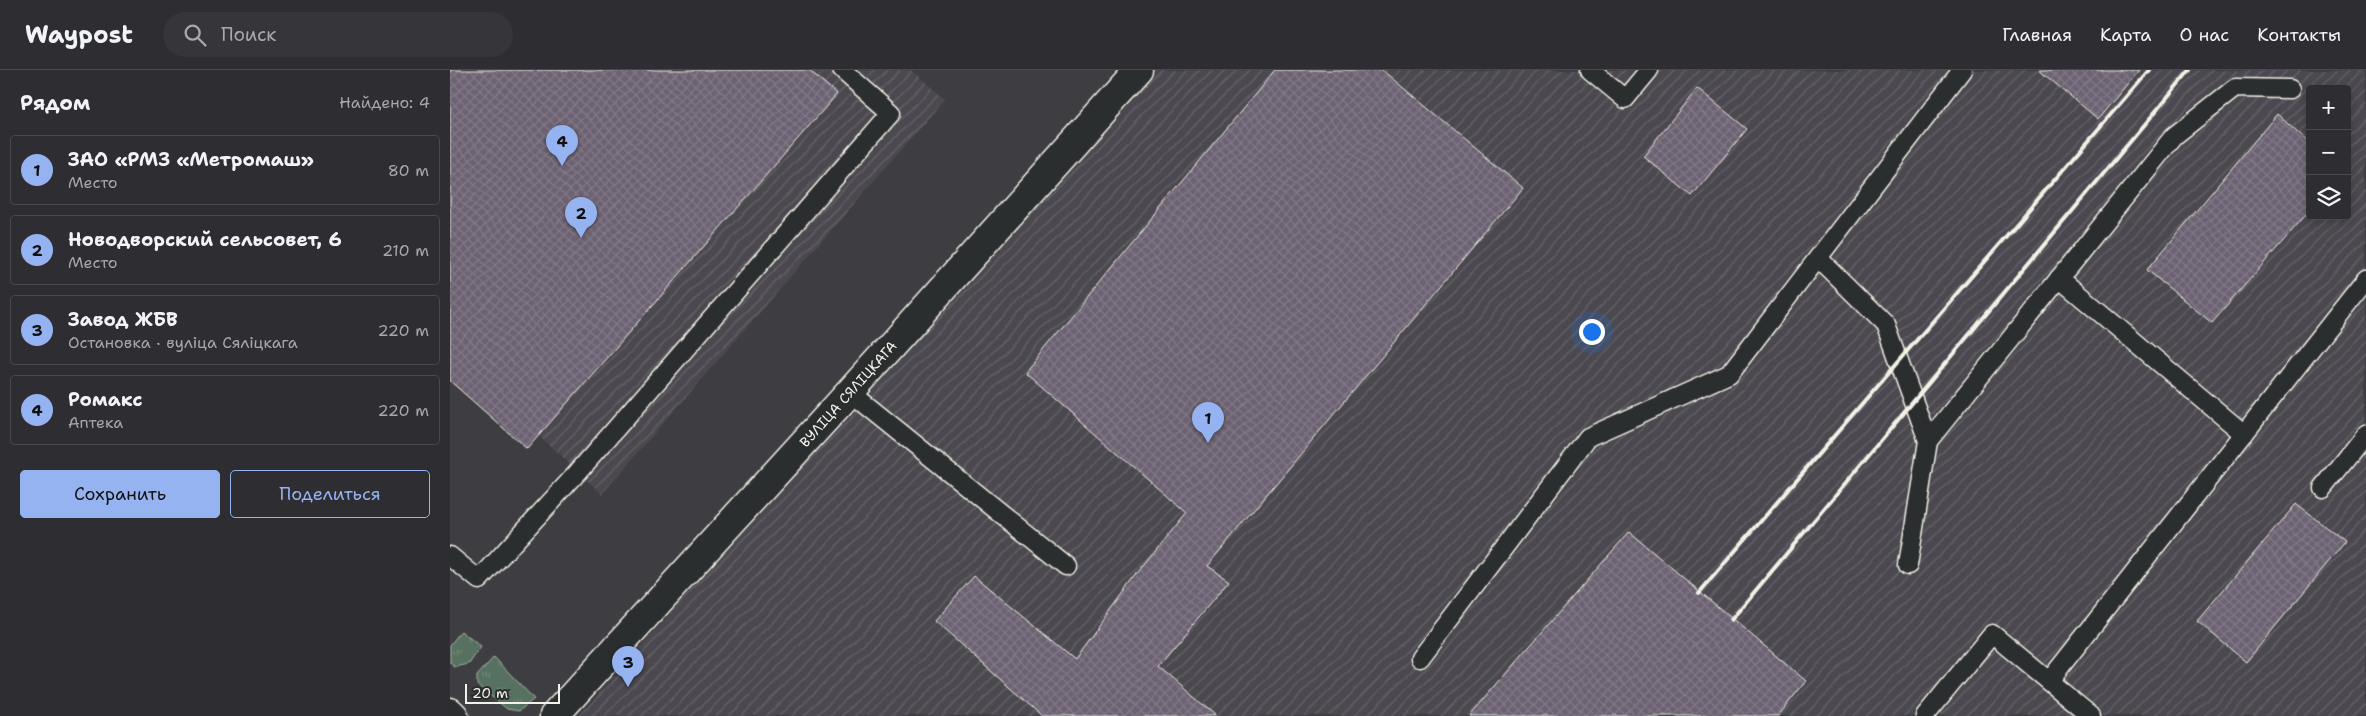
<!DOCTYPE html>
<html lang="ru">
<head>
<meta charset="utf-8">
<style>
  body { margin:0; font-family:"Shantell Sans",sans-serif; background:#36363a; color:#f1f3f6 }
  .controls { position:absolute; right:15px; top:15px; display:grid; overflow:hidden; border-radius:5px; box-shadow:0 2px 8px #0003 }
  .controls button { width:45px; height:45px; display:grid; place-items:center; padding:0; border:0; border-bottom:1px solid #494a4d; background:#2e2e32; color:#f1f3f6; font:25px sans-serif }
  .scale { position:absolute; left:15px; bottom:12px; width:95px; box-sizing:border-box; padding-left:5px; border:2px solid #f4f1e8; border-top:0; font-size:14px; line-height:18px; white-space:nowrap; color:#f4f1e8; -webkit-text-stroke:4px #2a2d2e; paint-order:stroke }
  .you { position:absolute; left:1141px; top:261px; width:18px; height:18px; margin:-12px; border:4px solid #fff; border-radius:50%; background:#1a73e8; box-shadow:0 0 0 8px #1a73e833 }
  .badge { display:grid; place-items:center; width:32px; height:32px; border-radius:50%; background:#95b2f1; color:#111; font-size:16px; font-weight:700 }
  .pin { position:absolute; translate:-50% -41px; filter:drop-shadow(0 1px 2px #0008) }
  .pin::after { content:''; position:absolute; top:26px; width:18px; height:15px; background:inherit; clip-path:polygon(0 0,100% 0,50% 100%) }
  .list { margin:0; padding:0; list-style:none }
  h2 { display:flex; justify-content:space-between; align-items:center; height:65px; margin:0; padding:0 20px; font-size:21px }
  h2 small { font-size:16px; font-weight:400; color:#a7a8ac }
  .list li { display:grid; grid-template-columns:32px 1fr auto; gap:15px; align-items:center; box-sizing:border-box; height:70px; margin:0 10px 10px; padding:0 10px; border:1px solid #494a4d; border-radius:5px }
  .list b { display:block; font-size:19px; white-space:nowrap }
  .list p { margin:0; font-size:16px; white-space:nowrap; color:#a7a8ac }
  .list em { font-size:16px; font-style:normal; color:#a7a8ac }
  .actions { display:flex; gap:10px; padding:15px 20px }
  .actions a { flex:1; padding:11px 0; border:1px solid #95b2f1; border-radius:5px; text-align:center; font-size:18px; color:#95b2f1 }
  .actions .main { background:#95b2f1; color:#111 }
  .icon { flex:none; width:28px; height:28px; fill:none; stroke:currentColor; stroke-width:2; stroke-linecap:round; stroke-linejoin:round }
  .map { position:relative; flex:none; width:1916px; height:646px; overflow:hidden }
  header { display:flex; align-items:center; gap:30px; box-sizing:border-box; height:70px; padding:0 25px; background:#2e2e32; border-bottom:1px solid #494a4d }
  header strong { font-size:24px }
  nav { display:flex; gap:28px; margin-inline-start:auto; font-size:18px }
  .search { width:350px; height:45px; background:#36363a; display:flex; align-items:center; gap:12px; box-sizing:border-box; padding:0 18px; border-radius:28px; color:#a7a8ac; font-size:19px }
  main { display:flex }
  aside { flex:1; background:#2e2e32 }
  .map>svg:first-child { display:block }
  .industrial { fill:url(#industrial-furrows); fill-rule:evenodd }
  .grass { fill:url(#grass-tufts); stroke:#a6b1a4 }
  .building { fill:url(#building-cross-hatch); stroke:#f4f1e8 }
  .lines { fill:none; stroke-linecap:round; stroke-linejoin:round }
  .service-casing { stroke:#f4f1e8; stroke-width:21 }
  .minor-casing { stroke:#f4f1e8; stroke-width:31 }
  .secondary-casing { stroke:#f4f1e8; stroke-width:31 }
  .service { stroke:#2a2d2e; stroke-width:18 }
  .minor { stroke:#2a2d2e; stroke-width:28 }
  .secondary { stroke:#2a2d2e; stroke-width:28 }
  .rail { stroke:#f4f1e8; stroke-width:4 }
  .labels { text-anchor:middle; stroke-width:4.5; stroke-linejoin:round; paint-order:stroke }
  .street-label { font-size:14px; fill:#f4f1e8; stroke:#2a2d2e }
</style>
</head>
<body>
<header>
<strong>Waypost</strong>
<div class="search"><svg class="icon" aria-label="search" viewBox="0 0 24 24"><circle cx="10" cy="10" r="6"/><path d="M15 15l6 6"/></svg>Поиск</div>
<nav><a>Главная</a><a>Карта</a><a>О нас</a><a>Контакты</a></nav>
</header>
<main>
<aside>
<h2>Рядом<small>Найдено: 4</small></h2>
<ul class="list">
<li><span class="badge">1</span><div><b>ЗАО «РМЗ «Метромаш»</b><p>Место</p></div><em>80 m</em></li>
<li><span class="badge">2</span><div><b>Новодворский сельсовет, 6</b><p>Место</p></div><em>210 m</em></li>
<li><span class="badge">3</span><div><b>Завод ЖБВ</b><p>Остановка · вуліца Сяліцкага</p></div><em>220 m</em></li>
<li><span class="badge">4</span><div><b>Ромакс</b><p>Аптека</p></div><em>220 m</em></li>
</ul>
<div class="actions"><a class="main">Сохранить</a><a>Поделиться</a></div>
</aside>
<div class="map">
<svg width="1916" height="646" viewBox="0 0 1916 646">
  <defs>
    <pattern id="industrial-furrows" width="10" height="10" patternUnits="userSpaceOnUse" patternTransform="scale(1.25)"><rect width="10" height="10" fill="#4c4850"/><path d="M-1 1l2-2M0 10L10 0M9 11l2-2" fill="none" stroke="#666369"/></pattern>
    <pattern id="grass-tufts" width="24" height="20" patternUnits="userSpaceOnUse" patternTransform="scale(1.25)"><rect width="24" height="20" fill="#57715f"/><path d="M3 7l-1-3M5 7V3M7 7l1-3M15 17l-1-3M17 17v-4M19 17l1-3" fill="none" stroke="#708676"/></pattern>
    <pattern id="building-cross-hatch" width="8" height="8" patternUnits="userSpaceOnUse" patternTransform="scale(1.25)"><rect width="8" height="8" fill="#6c6272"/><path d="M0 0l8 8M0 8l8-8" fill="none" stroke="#827986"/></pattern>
  </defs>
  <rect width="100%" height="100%" fill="#3e3d42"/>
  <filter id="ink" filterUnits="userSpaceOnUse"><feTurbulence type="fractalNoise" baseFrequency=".02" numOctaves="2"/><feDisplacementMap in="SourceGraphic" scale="10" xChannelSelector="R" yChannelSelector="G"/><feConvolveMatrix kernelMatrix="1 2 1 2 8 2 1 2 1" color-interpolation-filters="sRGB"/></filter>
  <g filter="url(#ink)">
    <g class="industrial">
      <polygon points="0,0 461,0 495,29 152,424 89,366 77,379 0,311"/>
      <path d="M 703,0 L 1916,0 L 1916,646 L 129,646 ZM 1860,19 L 1897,19 L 1897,146 L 1860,146 Z"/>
    </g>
    <g class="grass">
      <polygon points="11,561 31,577 19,594 5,597 0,593 0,575"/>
      <polygon points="44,587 84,629 69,641 57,639 27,615 27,606"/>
    </g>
    <g class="building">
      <polygon points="0,0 359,0 387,24 77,379 0,311"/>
      <polygon points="825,0 932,0 1073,118 757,496 779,511 708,596 766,646 592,646 484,551 524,506 625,589 689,502 737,443 575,302"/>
      <polygon points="1589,0 1689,0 1648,49"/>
      <polygon points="1247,18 1297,59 1242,126 1193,86"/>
      <polygon points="1827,44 1860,74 1860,140 1762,253 1697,200"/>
      <polygon points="1846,434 1895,472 1796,592 1747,551"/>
      <polygon points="1179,462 1356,611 1328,646 1019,646"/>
    </g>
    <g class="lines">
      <g class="service-casing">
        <g id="service">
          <polyline points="1140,0 1175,29 1199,0"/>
          <polyline points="1368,188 1436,255 1478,371 1458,495"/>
          <polyline points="1609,208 1794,364"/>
          <polyline points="400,322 616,496"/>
          <polyline points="1478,371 1724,66 1785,18 1840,19"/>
          <polyline points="1873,418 1916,364"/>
          <polyline points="0,486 29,510 128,402 441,43 392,0"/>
          <polyline points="970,588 1138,367 1279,304 1512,0"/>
          <polyline points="1599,611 1916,209"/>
          <polyline points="1475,646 1542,564 1641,646"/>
        </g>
      </g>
      <g class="minor-casing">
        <polyline id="minor" points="104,646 400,322 689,0"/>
      </g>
      <g class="secondary-casing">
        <polyline id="secondary" points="0,642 4,646"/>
      </g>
      <use href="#service" class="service"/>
      <use href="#minor" class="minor"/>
      <use href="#secondary" class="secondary"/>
      <g class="rail">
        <polyline points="1249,523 1699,0"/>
        <polyline points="1281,550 1740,0"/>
      </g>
    </g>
  </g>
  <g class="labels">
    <g class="street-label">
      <text transform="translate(398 324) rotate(-48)" y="5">ВУЛІЦА СЯЛІЦКАГА</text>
    </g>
  </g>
</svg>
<div class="controls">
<button>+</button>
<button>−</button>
<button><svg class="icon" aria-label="layers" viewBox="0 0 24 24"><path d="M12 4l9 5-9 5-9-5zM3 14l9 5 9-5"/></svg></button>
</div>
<div class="scale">20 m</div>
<div class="you"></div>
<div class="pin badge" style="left:758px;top:373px">1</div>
<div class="pin badge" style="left:131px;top:168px">2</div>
<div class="pin badge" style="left:178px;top:617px">3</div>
<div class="pin badge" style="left:112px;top:96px">4</div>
</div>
</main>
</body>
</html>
